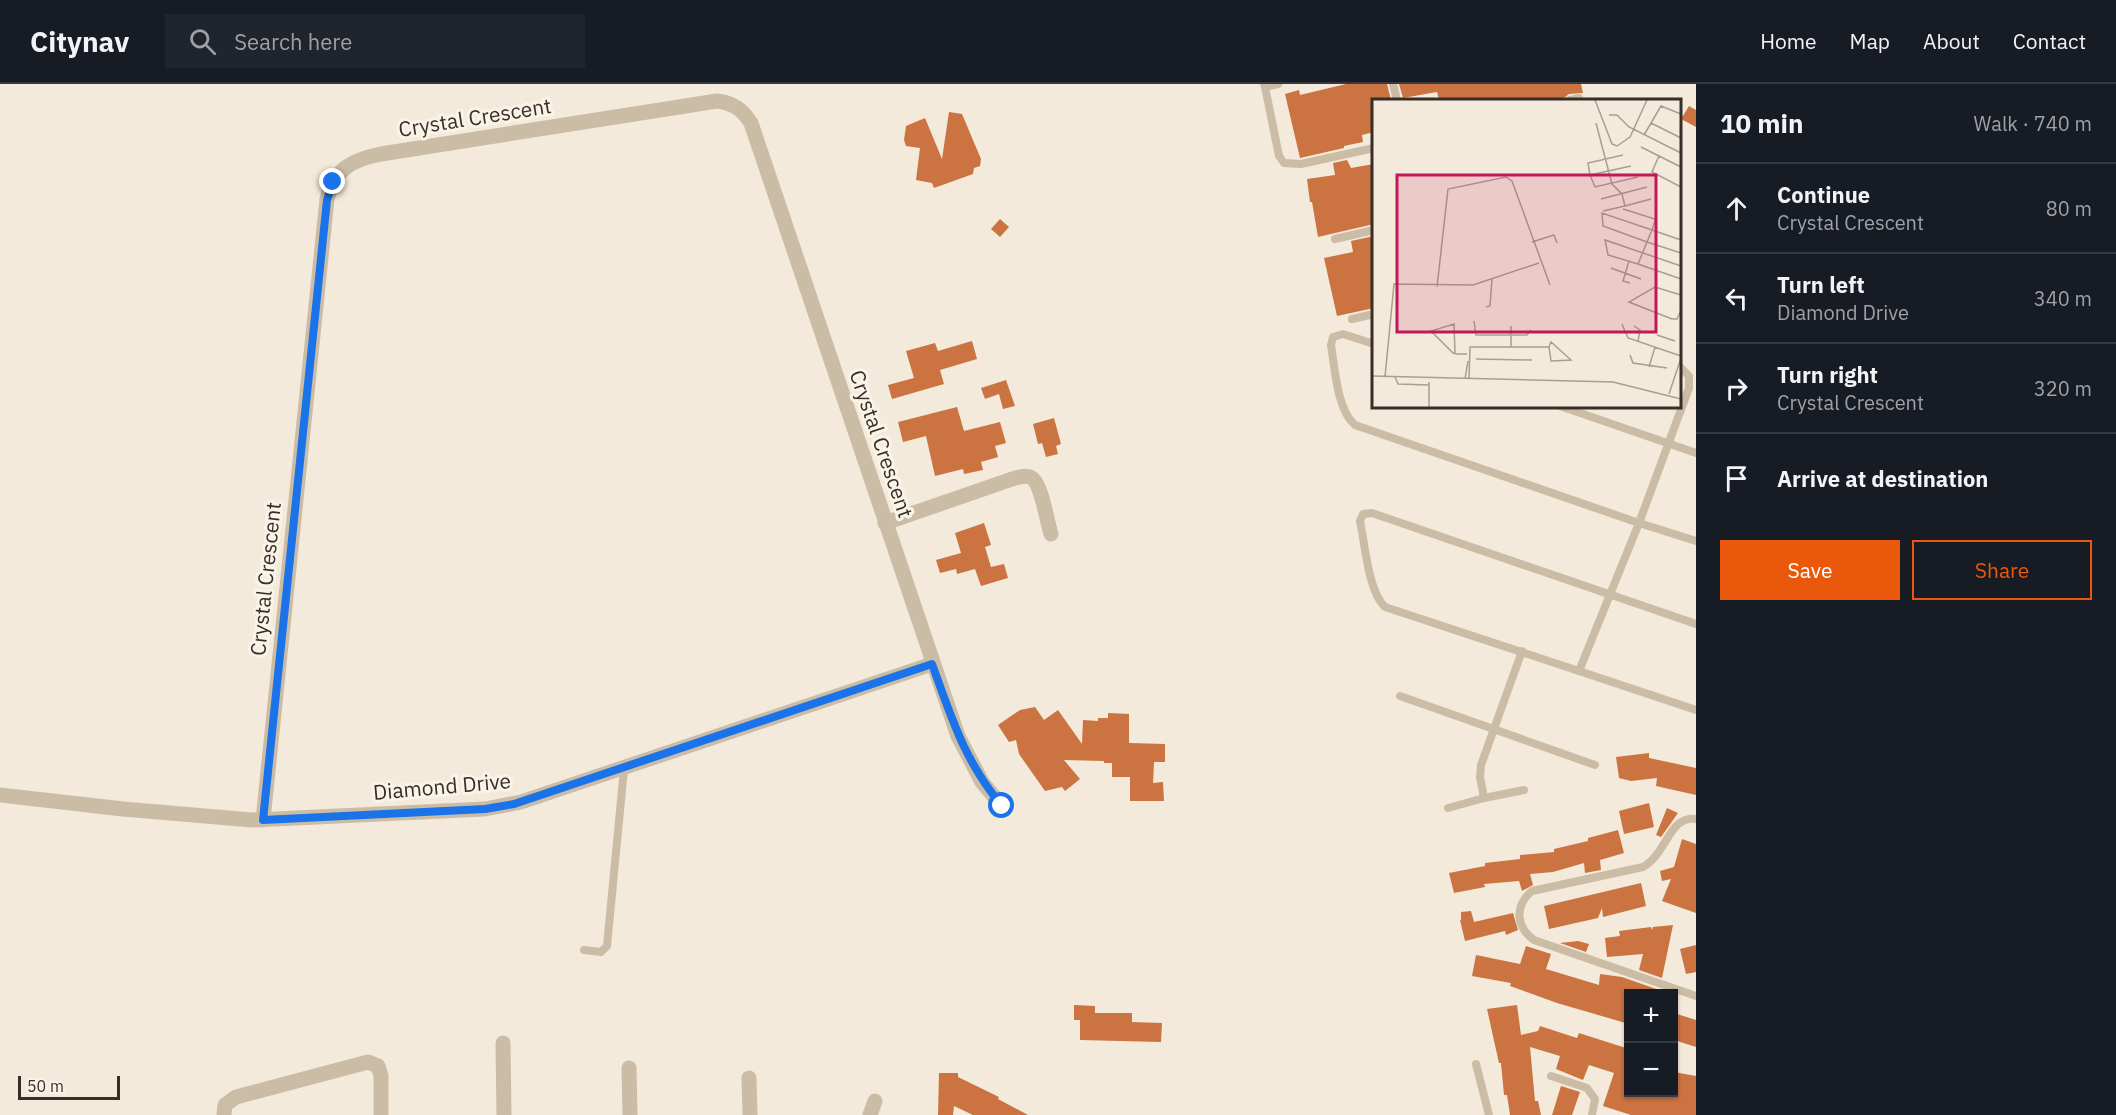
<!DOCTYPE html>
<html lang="en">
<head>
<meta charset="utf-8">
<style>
  body { margin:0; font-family:"IBM Plex Sans",sans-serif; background:#20242c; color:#f1f3f6 }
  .controls { position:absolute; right:18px; bottom:18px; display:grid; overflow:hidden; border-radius:0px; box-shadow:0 2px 4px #0004 }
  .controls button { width:54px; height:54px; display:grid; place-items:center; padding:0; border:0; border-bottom:2px solid #363941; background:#171b24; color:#f1f3f6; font:30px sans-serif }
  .scale { position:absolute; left:18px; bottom:15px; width:102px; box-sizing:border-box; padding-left:6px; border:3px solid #372e27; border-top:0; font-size:16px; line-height:21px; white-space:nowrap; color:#372e27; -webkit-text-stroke:4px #faf4e8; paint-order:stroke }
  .stop { position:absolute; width:18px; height:18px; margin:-14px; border:4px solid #1a73e8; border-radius:50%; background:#fff }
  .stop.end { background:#1a73e8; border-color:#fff; box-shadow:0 2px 6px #0008 }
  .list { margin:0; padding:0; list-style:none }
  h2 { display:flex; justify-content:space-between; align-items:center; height:78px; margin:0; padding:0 24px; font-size:26px }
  h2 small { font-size:20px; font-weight:400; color:#9ea1a6 }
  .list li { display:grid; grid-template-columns:39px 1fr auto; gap:18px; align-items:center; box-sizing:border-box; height:90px; padding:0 24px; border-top:2px solid #363941 }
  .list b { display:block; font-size:22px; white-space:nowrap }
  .list p { margin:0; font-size:20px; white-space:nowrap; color:#9ea1a6 }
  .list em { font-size:20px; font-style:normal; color:#9ea1a6 }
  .actions { display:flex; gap:12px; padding:18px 24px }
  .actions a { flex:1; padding:14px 0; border:2px solid #ea580c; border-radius:0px; text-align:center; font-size:21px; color:#ea580c }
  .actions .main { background:#ea580c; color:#fff }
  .icon { flex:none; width:33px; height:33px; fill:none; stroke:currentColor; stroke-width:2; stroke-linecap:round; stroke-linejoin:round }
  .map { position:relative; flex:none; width:1696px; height:1031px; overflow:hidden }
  header { display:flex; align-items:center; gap:36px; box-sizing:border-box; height:84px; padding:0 30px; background:#171b24; border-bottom:2px solid #363941 }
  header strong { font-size:28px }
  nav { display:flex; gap:33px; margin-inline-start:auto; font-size:21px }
  .search { width:420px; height:54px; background:#20242c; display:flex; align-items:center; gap:15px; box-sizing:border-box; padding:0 21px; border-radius:0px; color:#9ea1a6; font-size:22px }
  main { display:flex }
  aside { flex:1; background:#171b24 }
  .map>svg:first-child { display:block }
  .building { fill:#cb7341 }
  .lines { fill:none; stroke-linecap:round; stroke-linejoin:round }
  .lane { stroke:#cbbca6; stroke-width:8 }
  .street { stroke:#cbbca6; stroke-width:15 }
  .route { stroke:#1a73e8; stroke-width:8 }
  .labels { text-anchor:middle; stroke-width:6; stroke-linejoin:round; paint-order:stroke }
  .street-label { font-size:21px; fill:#372e27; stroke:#faf4e8 }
  .inset-road { fill:none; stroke:#a89f93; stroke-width:1.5 }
  .view { fill:#c2185b; fill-opacity:0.15; stroke:#c2185b; stroke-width:3 }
  .inset-edge { fill:none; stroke:#372e27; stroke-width:3 }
</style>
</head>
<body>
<header>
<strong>Citynav</strong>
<div class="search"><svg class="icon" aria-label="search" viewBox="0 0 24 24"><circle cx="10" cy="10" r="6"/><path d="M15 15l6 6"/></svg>Search here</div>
<nav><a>Home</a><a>Map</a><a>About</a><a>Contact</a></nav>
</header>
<main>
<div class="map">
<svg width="1696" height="1031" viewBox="0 0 1696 1031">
  <rect width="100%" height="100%" fill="#f3eadb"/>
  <g class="building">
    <polygon points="1346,0 1387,0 1391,16 1374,16 1374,48 1362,51 1363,58 1344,62 1344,64 1300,74 1285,10 1299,6 1300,11"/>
    <polygon points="1399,0 1581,0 1583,9 1569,10 1564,14 1553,16 1439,16 1437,8 1403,14"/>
    <polygon points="1689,22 1696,26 1696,43 1681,35"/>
    <polygon points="949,28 962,30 981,75 980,82 974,84 973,90 934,104 932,99 916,96 920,64 906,62 904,56 906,42 925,34 942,75"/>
    <polygon points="1347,76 1351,84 1374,80 1374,140 1318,153 1312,118 1310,118 1307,95 1335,91 1333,79"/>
    <polygon points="1000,135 1009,143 1000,153 991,145"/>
    <polygon points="1374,152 1374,224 1337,232 1324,174 1353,168 1351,157"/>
    <polygon points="972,257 977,275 940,286 944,300 892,315 888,301 914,294 906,267 935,259 938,267"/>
    <polygon points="1006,296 1015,322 1003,325 999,310 985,315 981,304"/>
    <polygon points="957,323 964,347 1000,338 1006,359 995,362 998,373 981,378 983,386 964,390 963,385 935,392 926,352 903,358 898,338"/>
    <polygon points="1054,334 1061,360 1056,362 1058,370 1046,373 1042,359 1038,360 1033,340"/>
    <polygon points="984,439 991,461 985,463 991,483 1004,480 1008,494 981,502 975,485 957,490 956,485 940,489 936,476 961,469 955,449"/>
    <polygon points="1035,623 1044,636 1058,626 1082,660 1083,636 1098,637 1098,634 1108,634 1108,629 1129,630 1129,659 1165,660 1165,678 1154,678 1153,699 1163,698 1164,717 1130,717 1130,693 1112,693 1112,679 1104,679 1104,677 1064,676 1080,695 1065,707 1062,703 1045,707 1019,670 1016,656 1009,658 998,641 1020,626"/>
    <polygon points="1649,669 1649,674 1696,684 1696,711 1656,702 1657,694 1631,697 1619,694 1616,673"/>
    <polygon points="1649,719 1654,743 1624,750 1619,727"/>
    <polygon points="1667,724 1678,729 1661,753 1656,751"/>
    <polygon points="1618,746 1624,769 1600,776 1601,786 1585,789 1584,779 1553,788 1530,790 1533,801 1522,807 1519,797 1484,800 1485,803 1454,809 1449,789 1485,782 1485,779 1520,775 1520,771 1554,768 1554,765 1588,757 1588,754"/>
    <polygon points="1682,755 1696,760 1696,829 1662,817 1671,795 1662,797 1660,787 1674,783"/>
    <polygon points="1641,799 1646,822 1603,833 1602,824 1598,834 1549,845 1544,822"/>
    <polygon points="1471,827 1474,838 1513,829 1518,846 1506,851 1505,847 1465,857 1460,836 1461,836 1461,828"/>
    <polygon points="1673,841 1662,894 1639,886 1643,870 1607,873 1605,854 1620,852 1619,847 1651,843 1652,846 1653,843"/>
    <polygon points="1578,857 1589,860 1586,868 1560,859"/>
    <polygon points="1696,861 1696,888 1686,890 1680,865"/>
    <polygon points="1526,862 1551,870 1546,885 1599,901 1600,890 1622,893 1659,906 1658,909 1629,909 1629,940 1557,919 1510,902 1511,899 1472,892 1476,871 1520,880"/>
    <polygon points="1074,921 1095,922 1095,929 1132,929 1132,938 1162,939 1161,958 1080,956 1080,936 1074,936"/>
    <polygon points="1517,921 1521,951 1538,947 1540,942 1577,954 1579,949 1629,965 1629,1008 1674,1008 1674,988 1696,992 1696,1031 1631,1031 1603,1022 1614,989 1589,981 1583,996 1556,985 1560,972 1530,963 1535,1017 1538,1017 1541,1031 1510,1031 1507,1011 1504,1011 1501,979 1499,979 1487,925"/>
    <polygon points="1674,929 1696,936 1696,963 1674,956"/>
    <polygon points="939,989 958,989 958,993 999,1013 998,1015 1028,1031 973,1031 954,1022 953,1031 938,1031"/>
    <polygon points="1561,1002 1580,1008 1572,1031 1552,1031"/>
  </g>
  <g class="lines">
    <g class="lane">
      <polyline points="1264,0 1265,3 1278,0"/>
      <polyline points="1393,0 1397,16"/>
      <polyline points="1265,3 1279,72 1284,79 1301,80 1374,64"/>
      <polyline points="1570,16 1579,14"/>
      <polyline points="1335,155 1374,146"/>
      <polyline points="1352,235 1374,230"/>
      <path d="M 1374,260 L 1343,250 L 1333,253 L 1331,261 C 1335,285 1337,326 1355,341 L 1639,439 L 1689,304 L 1689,292 L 1680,283"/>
      <polyline points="1560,322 1696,369"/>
      <polyline points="1696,457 1639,439 1579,587 1696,626"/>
      <polyline points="1522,567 1481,681 1480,693 1484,714 1524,706"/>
      <path d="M 1579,587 L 1385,523 C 1368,507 1365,460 1360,437 L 1363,430 L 1372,429 L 1696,540"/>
      <polyline points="1400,612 1595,681"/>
      <polyline points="1448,724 1484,714"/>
      <path d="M 1696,735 C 1669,731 1667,770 1643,783 L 1532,807 C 1514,822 1516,843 1534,856 L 1696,912"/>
      <polyline points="584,866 601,868 607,862 624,685"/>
      <polyline points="1476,980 1489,1031"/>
      <polyline points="1551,992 1587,1004 1595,1015 1592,1031"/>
    </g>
    <g class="street">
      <path d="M 885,439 L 1015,394 C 1021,393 1028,390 1033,395 C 1042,403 1047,438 1051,450"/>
      <polyline points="0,711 123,725 252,736 485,725 521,718 932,580"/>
      <path d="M 263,736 L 327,115 C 335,85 351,76 381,70 L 717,17 C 733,19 742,25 751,39 L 958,652 L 982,698 L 1002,722"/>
      <polyline points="503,959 504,1031"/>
      <polyline points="629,984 630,1031"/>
      <polyline points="749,994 750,1031"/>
      <polyline points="224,1031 225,1021 236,1013 368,978 378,982 381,992 381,1031"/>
      <polyline points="870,1031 875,1017"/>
    </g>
  </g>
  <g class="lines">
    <path class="route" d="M 333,98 L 327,116 L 263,736 L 485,725 L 514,720 L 932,580 C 952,635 964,676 1002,722"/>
  </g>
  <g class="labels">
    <g class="street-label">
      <text transform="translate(475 34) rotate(-9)" y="7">Crystal Crescent</text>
      <text transform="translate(881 360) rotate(71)" y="7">Crystal Crescent</text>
      <text transform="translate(266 495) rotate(-84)" y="7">Crystal Crescent</text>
      <text transform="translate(442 703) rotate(-5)" y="7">Diamond Drive</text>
    </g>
  </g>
  <g transform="translate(1372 15)">
    <rect width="309" height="309" fill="#f3eadb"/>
    <path class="inset-road" d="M 223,1 L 240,45 L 245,47 L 258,38 L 275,1M 237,16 L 245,16 L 257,28 L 309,54M 224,24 L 240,85 L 250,95 L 253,107 L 231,112M 279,24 L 309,39M 272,36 L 289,7 L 309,15M 269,48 L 309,68M 251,56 L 216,64 L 218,76 L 259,67M 287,57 L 280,73 L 309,88M 218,76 L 223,88 L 266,78M 229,100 L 275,88M 253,107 L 279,100M 251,110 L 283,120 L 283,122 L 280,131 L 275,143 L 231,127 L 230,114 L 280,131 L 309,141M 160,143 L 182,136 L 185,144M 309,154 L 275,143 L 266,165 L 309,180M 257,162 L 251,182 L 258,184M 266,165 L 236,156 L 233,141 L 309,167M 239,169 L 269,180M 65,188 L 76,90 L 134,78 L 140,82 L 178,186M 309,196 L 283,188 L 257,203 L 300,220 L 305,220 L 309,211M 114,208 L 118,207 L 120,180M 102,222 L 104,236 L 155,236 L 159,231M 250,225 L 256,239 L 309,257M 262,227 L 268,231 L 266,242M 285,236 L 303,242M 139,248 L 139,227M 83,254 L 82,225 L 59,232 L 81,254 L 85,255 L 95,255M 258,256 L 261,264 L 295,269M 104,260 L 160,261M 277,268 L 283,248M 0,277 L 241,283 L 309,300M 13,278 L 22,185 L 101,186 L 167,164M 23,278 L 26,285 L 57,286M 93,280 L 96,262M 97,281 L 98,248 L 177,248 L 179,243 L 199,261 L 179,262 L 177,248M 297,295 L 309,259M 57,308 L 57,283"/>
    <path class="view" d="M 25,76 L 284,76 L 284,233 L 25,233 Z"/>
    <rect width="309" height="309" class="inset-edge"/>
  </g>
</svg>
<div class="controls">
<button>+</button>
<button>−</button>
</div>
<div class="scale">50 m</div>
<div class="stop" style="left:1002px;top:722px"></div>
<div class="stop end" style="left:333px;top:98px"></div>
</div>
<aside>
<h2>10 min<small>Walk · 740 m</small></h2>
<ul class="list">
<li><svg class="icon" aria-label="ahead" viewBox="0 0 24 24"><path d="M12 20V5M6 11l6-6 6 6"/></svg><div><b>Continue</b><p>Crystal Crescent</p></div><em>80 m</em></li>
<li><svg class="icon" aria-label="left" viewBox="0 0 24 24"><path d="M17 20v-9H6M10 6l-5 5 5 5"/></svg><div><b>Turn left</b><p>Diamond Drive</p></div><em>340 m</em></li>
<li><svg class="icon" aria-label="right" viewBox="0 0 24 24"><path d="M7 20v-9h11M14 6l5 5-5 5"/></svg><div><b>Turn right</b><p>Crystal Crescent</p></div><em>320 m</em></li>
<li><svg class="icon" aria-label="arrive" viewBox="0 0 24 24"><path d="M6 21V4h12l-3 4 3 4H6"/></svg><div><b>Arrive at destination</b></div></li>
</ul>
<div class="actions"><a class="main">Save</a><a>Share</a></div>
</aside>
</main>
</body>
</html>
